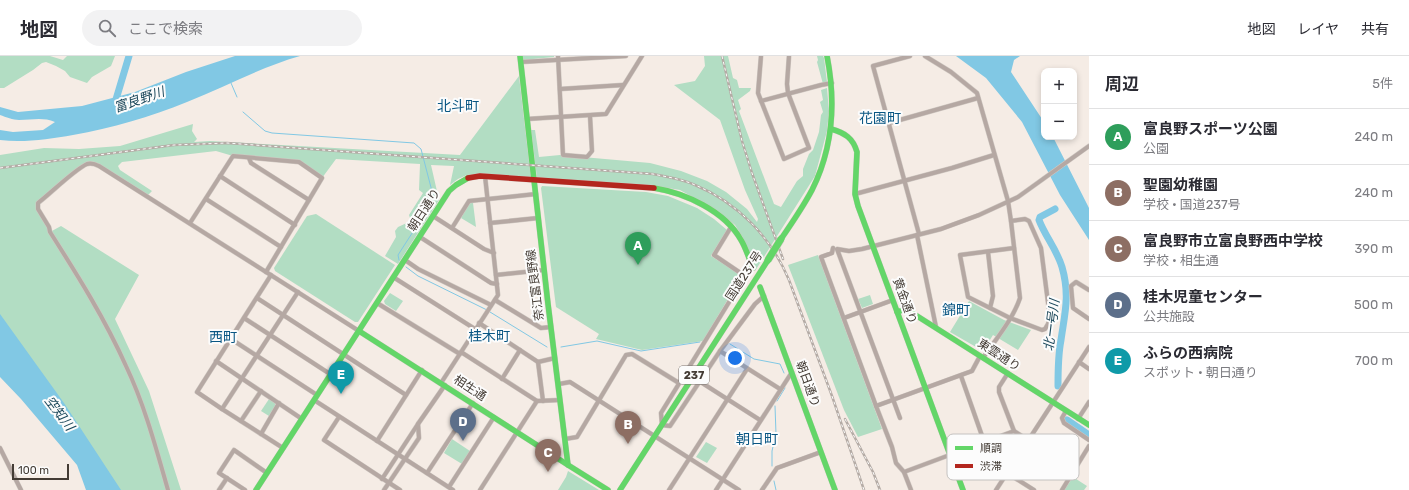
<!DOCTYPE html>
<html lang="ja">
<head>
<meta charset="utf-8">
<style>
  body { margin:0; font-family:Rubik,"Noto Sans JP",sans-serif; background:#f2f2f3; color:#2b2b33 }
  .controls { position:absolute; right:12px; top:12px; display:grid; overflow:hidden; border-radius:8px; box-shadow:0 2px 6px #0003 }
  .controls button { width:36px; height:36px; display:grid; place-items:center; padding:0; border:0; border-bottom:1px solid #e1e1e2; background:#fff; color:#2b2b33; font:20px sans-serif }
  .scale { position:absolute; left:12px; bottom:10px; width:57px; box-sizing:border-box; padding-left:4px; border:2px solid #433b34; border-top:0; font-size:11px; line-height:14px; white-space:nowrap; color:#433b34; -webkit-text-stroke:3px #fcfcfc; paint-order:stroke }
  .you { position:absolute; left:735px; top:302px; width:14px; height:14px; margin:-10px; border:3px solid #fff; border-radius:50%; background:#1a73e8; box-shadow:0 0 0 6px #1a73e833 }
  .badge { display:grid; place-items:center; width:26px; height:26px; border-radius:50%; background:#817972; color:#fff; font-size:13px; font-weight:700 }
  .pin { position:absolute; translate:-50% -33px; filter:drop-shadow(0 1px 2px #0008) }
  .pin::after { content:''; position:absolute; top:21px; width:14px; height:12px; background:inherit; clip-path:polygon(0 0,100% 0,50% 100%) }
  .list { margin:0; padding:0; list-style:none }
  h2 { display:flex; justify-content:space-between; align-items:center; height:52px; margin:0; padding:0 16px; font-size:17px }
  h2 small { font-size:13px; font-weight:400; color:#7c7c81 }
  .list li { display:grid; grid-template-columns:26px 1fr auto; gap:12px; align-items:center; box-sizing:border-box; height:56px; padding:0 16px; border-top:1px solid #e1e1e2 }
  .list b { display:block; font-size:15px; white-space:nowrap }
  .list p { margin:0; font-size:13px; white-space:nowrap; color:#7c7c81 }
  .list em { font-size:13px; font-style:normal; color:#7c7c81 }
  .icon { flex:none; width:22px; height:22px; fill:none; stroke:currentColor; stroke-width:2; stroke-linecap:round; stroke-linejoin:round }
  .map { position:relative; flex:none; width:1089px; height:434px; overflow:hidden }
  header { display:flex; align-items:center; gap:24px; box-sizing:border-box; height:56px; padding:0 20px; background:#fff; border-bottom:1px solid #e1e1e2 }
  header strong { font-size:19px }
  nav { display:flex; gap:22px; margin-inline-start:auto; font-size:14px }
  .search { width:280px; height:36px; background:#f2f2f3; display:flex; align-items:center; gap:10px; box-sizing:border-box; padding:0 14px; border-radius:22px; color:#7c7c81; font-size:15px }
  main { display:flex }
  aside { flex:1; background:#fff }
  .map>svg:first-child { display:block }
  .green { fill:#b2ddc3 }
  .water { fill:#81c8e4 }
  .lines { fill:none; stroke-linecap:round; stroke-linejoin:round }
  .stream { stroke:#81c8e4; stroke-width:1 }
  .river { stroke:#81c8e4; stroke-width:7 }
  .street-casing { stroke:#d0c9c3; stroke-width:5 }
  .fast-casing { stroke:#d0c9c3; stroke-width:6 }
  .jam-casing { stroke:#d0c9c3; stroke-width:6 }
  .street { stroke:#b5a8a3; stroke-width:4 }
  .fast { stroke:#63d668; stroke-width:5.5 }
  .jam { stroke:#b3261e; stroke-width:5.5 }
  .rail-casing { stroke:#b4aba5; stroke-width:2.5 }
  .rail { stroke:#fcfcfc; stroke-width:1; stroke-dasharray:3; stroke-linecap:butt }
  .fast-bridge-casing { stroke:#d0c9c3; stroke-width:8; stroke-linecap:butt }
  .fast-bridge { stroke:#63d668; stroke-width:7 }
  .labels { text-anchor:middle; stroke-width:4; stroke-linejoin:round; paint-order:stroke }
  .shield { fill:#fcfcfc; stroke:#7a7570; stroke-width:1 }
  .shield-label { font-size:11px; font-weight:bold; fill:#433b34 }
  .street-label { font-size:12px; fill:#433b34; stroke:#fcfcfc }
  .water-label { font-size:13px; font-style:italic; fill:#1b475a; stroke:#fcfcfc }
  .quarter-label { font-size:14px; fill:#095683; stroke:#fcfcfc }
  .key { fill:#fcfcfc; stroke:#c4c2c0; stroke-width:1 }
  .key-label { font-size:11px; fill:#433b34 }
</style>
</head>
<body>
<header>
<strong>地図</strong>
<div class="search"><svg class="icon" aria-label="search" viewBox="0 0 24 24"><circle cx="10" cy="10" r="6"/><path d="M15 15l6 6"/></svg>ここで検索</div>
<nav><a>地図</a><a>レイヤ</a><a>共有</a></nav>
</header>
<main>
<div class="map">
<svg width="1089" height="434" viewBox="0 0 1089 434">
  <rect width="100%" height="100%" fill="#f5ece5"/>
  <g class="green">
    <polygon points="0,0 50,0 63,4 67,0 115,0 111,10 92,21 87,27 70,21 65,15 56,10 46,6 42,7 33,14 4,32 0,32"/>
    <polygon points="522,0 554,0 554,1 523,4"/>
    <polygon points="704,0 728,0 733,22 737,24 739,32 751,32 750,35 738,44 741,53 739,55 774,148 781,151 797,125 803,120 803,113 809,98 813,94 819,76 821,59 823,56 820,46 823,44 821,34 827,32 829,55 827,75 815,120 755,215 743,182 735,169 719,156 680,134 649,129 537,122 531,74 535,74 539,101 560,99 650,107 681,115 707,125 726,136 747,153 757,166 758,163 745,134 720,64 674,29 695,25 705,10"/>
    <polygon points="817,0 823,0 824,2 827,26 823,28 817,6 818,4"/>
    <polygon points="519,20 531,122 467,119 458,123 450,129 454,110 431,109 439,144 398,208 385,200 396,181 395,175 398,171 411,165 409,159 423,137 419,134 420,108 336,103 322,122 299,106 233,100 216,95 122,106 118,110 120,114 152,135 147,140 99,110 89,108 77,114 37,150 50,176 61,170 139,219 115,263 149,335 181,434 117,434 0,261 0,99 44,92 79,93 120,90 193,68 192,75 197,83 194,86 210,85 460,99"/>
    <polygon points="542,130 646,136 668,140 697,152 714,163 727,174 711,200 740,218 740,223 703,285 642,294 596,283 599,278 556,251 541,132"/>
    <polygon points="469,147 473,147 476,171 461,162"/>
    <polygon points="316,158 395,209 358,266 355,266 275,215 274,212 307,160"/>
    <polygon points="818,199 882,373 858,381 844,354 788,209"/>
    <polygon points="390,237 403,245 396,255 385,248 384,245"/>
    <polygon points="870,239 873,248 862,252 858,243"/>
    <polygon points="969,245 1004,264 1031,274 1018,294 993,279 983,295 950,276"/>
    <polygon points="269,343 275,347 275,350 269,360 261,355"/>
    <polygon points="452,383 470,395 462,408 444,397"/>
    <polygon points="706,386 717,392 707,407 696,401"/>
    <polygon points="568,415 599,434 558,434 566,421"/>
    <polygon points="1073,421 1087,430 1084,434 1064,434"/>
  </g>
  <g class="water">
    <path d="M 235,0 L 300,0 C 261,11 225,31 187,46 C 150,61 112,72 73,79 C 49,83 24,87 0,84 L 0,74 L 13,76 L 43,74 L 55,66 C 43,61 32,64 19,64 C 13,64 6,61 0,59 L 0,51 L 18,56 L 82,50 L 135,36 L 186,16 Z"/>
    <polygon points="956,0 1020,0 1014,4 1011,16 1044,66 1044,81 1053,81 1089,152 1089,184 1060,139 1022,66 986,22"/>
    <polygon points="0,258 64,347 121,434 86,434 77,409 21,343 0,321"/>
  </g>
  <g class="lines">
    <g class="stream">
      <polyline points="231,27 237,41"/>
      <polyline points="243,56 265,75 272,77 414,87 421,93 434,143 398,199 399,204"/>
      <polyline points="406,211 418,220 487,254"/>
      <polyline points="490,256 547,291"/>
      <polyline points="730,288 754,303 780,308 784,317"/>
      <polyline points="561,291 597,285 641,295 700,286"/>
      <polyline points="777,345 785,332"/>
      <polyline points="772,410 772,395 776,378 775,350"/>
      <polyline points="774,425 776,434"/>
    </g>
    <g class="river">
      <polyline points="114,50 129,0"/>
      <path d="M 1055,153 L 1040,161 L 1039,164 C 1045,180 1057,194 1062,211 C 1070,239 1065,256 1061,284 C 1058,299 1058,314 1058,330"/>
      <polyline points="1067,364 1089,379"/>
    </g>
    <g class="street-casing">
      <g id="street">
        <polyline points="558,0 563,99 587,101 592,95 590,60"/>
        <polyline points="761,0 758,37 784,103 809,92 788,37 787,28 789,0"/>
        <polyline points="910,0 873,10 919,178"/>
        <path d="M 925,0 L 951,16 L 977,37 L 1008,145 L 1011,165 L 1020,242 C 1013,263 996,283 983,302"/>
        <polyline points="521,6 626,0"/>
        <polyline points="560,33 623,29"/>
        <polyline points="761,45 821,29 832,27"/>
        <polyline points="527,63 606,58 642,0"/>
        <polyline points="889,67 978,42"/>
        <polyline points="249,102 251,107 309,144"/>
        <polyline points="220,120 295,169"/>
        <polyline points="855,138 952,112 994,99"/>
        <polyline points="206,143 281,191"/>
        <polyline points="433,160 484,193 494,197"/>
        <polyline points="1011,165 1025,163 1029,165 1041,192 1050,262 1048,268 1045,273 1042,274 1010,262 968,241 960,199 1014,192"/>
        <polyline points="190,167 233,100 299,106 322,122 266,216"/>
        <polyline points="490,167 538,162"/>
        <polyline points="731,171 714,199 745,220 661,357 662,369 670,370 720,295 755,248 764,240"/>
        <polyline points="452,172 469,145 536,138"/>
        <polyline points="917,179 936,271"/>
        <polyline points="420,181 491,227 497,228"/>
        <polyline points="833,192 832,197 821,201 876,350"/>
        <polyline points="988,196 993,240 990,252"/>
        <polyline points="405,204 418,213 491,249"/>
        <polyline points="496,219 544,214"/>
        <polyline points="393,221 475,273"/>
        <polyline points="1089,234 1076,226 1071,230 1073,252 1089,263"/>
        <polyline points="257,242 406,339"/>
        <polyline points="495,244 541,272 551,271"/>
        <polyline points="377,247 460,298"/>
        <polyline points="244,262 330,318"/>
        <polyline points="844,262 893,244"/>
        <polyline points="479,267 538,306 555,302"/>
        <polyline points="231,283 317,339"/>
        <polyline points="720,295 780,333"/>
        <polyline points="461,296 537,345 560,344"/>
        <polyline points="216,305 302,363"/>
        <polyline points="538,306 543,345"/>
        <polyline points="1079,306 1089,313"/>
        <polyline points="1008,317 999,331 999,336 1014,375 1028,384"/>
        <polyline points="961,320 993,411 1006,420"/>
        <polyline points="502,323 520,294"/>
        <polyline points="699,325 760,364"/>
        <polyline points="441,327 498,239 485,120"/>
        <polyline points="559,328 570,326 739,434"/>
        <polyline points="314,344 453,434"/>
        <polyline points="222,353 197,336 271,219"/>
        <polyline points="1066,355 1062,362 1064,367 1089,384"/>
        <polyline points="339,361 324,384 400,434"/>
        <polyline points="900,362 837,193 849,195 862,193 941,173 979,159 1018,141 1089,90"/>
        <polyline points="1078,363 1089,346"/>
        <polyline points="241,365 261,335"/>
        <polyline points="261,378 279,347"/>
        <polyline points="565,383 577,381 626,299 632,298 679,327"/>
        <polyline points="377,385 422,314"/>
        <polyline points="0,392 21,434"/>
        <polyline points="283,392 222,353 298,236"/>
        <polyline points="904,416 1014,375"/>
        <polyline points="427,417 473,347"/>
        <polyline points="1007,417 1034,434"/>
        <polyline points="382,423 418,368"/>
        <polyline points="449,431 494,361"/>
        <path d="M 168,434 C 156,392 145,350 126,310 C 105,263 78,220 50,176 L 49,171 L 38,153 L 38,147 C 50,138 75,113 87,108 C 91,107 95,108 99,110 L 359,275"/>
        <polyline points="219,434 227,422"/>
        <polyline points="245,434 219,417 234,394 267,417"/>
        <polyline points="384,434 419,382 418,368 445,329"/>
        <polyline points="480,434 537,345"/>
        <polyline points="669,434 747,313"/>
        <polyline points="716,434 792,316"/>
        <polyline points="762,434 777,412 821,396"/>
        <polyline points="911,434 904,416 896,407 892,391 876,350 972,315 980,300"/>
        <polyline points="996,434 1089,291"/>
        <polyline points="1062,434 1089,390"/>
      </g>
    </g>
    <g class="fast-casing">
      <g id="fast">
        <polyline points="520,0 548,248 568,409 608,434"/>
        <path d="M 831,73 C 845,77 853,82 857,96 L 855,138 L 858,150 L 963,434"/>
        <path d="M 654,132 C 685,137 725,155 741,184 C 746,192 749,203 753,212"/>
        <path d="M 781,183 C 792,167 803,151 812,134 C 833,92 836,46 827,0"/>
        <polyline points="760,231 835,434"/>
        <polyline points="897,256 906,253 1089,369"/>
        <polyline points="359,275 568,409"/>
        <polyline points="256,434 449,135 456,129 468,122"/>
        <polyline points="620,434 768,204"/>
      </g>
    </g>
    <g class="jam-casing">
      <polyline id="jam" points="468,122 480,120 654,132"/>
    </g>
    <use href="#street" class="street"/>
    <use href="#fast" class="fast"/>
    <use href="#jam" class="jam"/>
    <g class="rail-casing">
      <g id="rail">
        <polyline points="722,0 742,85 752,117 783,203"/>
        <path d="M 0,112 L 174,89 L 227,87 L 653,118 C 667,121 682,123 695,129 C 738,147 771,181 789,224 L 832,340 L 864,434"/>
        <polyline points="845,363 873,416 880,434"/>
      </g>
    </g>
    <use href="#rail" class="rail"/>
    <g class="fast-bridge-casing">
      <polyline id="fast-bridge" points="768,204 781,183"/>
    </g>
    <use href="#fast-bridge" class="fast-bridge"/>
  </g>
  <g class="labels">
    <rect class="shield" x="679" y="310" width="30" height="18" rx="3"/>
    <g class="shield-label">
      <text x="694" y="323">237</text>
    </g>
    <g class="street-label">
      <text transform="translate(424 154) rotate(-57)" y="4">朝日通り</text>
      <text transform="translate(744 220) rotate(-57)" y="4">国道237号</text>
      <text transform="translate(535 229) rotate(-97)" y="4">奈江富良野線</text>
      <text transform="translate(905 245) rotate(70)" y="4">黄金通り</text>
      <text transform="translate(999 299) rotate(33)" y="4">東雲通り</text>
      <text transform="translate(808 328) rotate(70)" y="4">朝日通り</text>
      <text transform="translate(470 332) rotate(33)" y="4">相生通</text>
    </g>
    <g class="water-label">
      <text transform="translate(139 43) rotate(-19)" y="5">富良野川</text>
      <text transform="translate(1051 269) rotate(-83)" y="5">北一号川</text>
      <text transform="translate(60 357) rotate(53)" y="5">空知川</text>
    </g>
    <g class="quarter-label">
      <text x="458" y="55">北斗町</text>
      <text x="880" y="67">花園町</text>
      <text x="956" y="259">錦町</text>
      <text x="489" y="285">桂木町</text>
      <text x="223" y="286">西町</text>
      <text x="757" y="388">朝日町</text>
    </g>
  </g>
  <rect x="947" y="378" width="132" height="46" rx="6" class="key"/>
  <rect x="955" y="390" width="18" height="4" fill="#63d668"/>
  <rect x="955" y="408" width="18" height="4" fill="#b3261e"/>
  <g class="key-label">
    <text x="980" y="396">順調</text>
    <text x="980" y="414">渋滞</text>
  </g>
</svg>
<div class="controls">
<button>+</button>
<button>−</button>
</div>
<div class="scale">100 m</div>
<div class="you"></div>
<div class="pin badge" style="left:638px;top:209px;background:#2e9e5b">A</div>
<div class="pin badge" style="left:628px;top:388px;background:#8d6e63">B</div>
<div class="pin badge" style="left:548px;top:416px;background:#8d6e63">C</div>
<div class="pin badge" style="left:463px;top:385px;background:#5c6f8a">D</div>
<div class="pin badge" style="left:341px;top:338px;background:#0f9aa8">E</div>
</div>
<aside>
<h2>周辺<small>5件</small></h2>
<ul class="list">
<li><span class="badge" style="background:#2e9e5b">A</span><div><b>富良野スポーツ公園</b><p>公園</p></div><em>240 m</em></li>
<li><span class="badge" style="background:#8d6e63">B</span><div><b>聖園幼稚園</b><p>学校 · 国道237号</p></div><em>240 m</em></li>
<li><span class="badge" style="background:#8d6e63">C</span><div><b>富良野市立富良野西中学校</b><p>学校 · 相生通</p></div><em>390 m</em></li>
<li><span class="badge" style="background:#5c6f8a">D</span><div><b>桂木児童センター</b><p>公共施設</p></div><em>500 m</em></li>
<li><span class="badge" style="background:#0f9aa8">E</span><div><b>ふらの西病院</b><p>スポット · 朝日通り</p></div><em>700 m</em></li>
</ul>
</aside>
</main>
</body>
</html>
